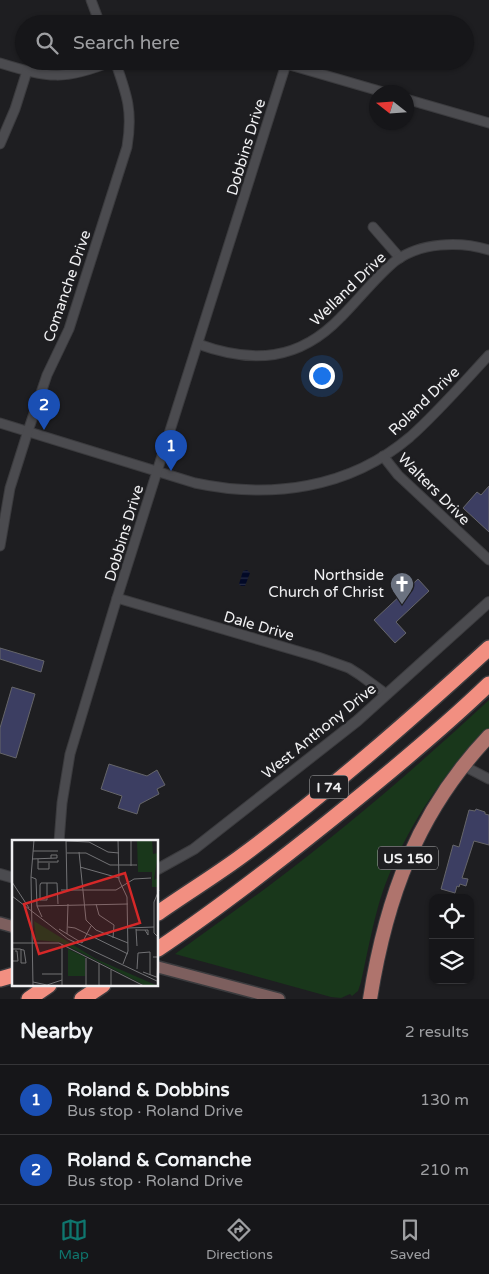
<!DOCTYPE html>
<html lang="en">
<head>
<meta charset="utf-8">
<style>
  body { margin:0; font-family:"Varela Round",sans-serif; background:#232326; color:#f1f3f6 }
  .controls { position:absolute; right:15px; bottom:15px; display:grid; overflow:hidden; border-radius:10px; box-shadow:0 1px 4px #0004 }
  .controls button { width:45px; height:45px; display:grid; place-items:center; padding:0; border:0; border-bottom:1px solid #353538; background:#161619; color:#f1f3f6; font:25px sans-serif }
  .compass { position:absolute; left:369px; top:85px; width:45px; height:45px; border-radius:50%; background:#161619; box-shadow:0 1px 4px #0004; rotate:287deg }
  .you { position:absolute; left:321px; top:375px; width:18px; height:18px; margin:-12px; border:4px solid #fff; border-radius:50%; background:#1a73e8; box-shadow:0 0 0 8px #1a73e833 }
  .badge { display:grid; place-items:center; width:32px; height:32px; border-radius:50%; background:#0f766e; color:#fff; font-size:16px; font-weight:700 }
  .pin { position:absolute; translate:-50% -41px; filter:drop-shadow(0 1px 2px #0008) }
  .pin::after { content:''; position:absolute; top:26px; width:18px; height:15px; background:inherit; clip-path:polygon(0 0,100% 0,50% 100%) }
  .list { margin:0; padding:0; list-style:none }
  h2 { display:flex; justify-content:space-between; align-items:center; height:65px; margin:0; padding:0 20px; font-size:21px }
  h2 small { font-size:16px; font-weight:400; color:#9e9fa2 }
  .list li { display:grid; grid-template-columns:32px 1fr auto; gap:15px; align-items:center; box-sizing:border-box; height:70px; padding:0 20px; border-top:1px solid #353538 }
  .list b { display:block; font-size:19px; white-space:nowrap }
  .list p { margin:0; font-size:16px; white-space:nowrap; color:#9e9fa2 }
  .list em { font-size:16px; font-style:normal; color:#9e9fa2 }
  .icon { flex:none; width:28px; height:28px; fill:none; stroke:currentColor; stroke-width:2; stroke-linecap:round; stroke-linejoin:round }
  .map { position:relative; flex:none; width:489px; height:999px; overflow:hidden }
  .search { position:absolute; background:#161619; box-shadow:0 1px 4px #0004; left:15px; right:15px; top:15px; height:55px; display:flex; align-items:center; gap:12px; box-sizing:border-box; padding:0 18px; border-radius:28px; color:#9e9fa2; font-size:19px }
  .sheet { height:205px; background:#161619 }
  nav { display:flex; justify-content:space-around; align-items:center; box-sizing:border-box; height:70px; border-top:1px solid #353538; background:#161619; font-size:14px; color:#9e9fa2 }
  nav a { display:grid; justify-items:center; gap:2px }
  nav .on { color:#0f766e }
  .map>svg:first-child { display:block }
  .green { fill:#19371b }
  .water { fill:url(#water-rules) }
  .building { fill:#3c3e62; stroke:#656569 }
  .lines { fill:none; stroke-linecap:round; stroke-linejoin:round }
  .minor-casing { stroke:#3b3b3e; stroke-width:11 }
  .tertiary-casing { stroke:#3b3b3e; stroke-width:12 }
  .secondary-casing { stroke:#3b3b3e; stroke-width:14 }
  .primary-casing { stroke:#3b3b3e; stroke-width:16 }
  .motorway-casing { stroke:#3b3b3e; stroke-width:18 }
  .minor { stroke:#4b4b4f; stroke-width:9 }
  .tertiary { stroke:#4b4b4f; stroke-width:10 }
  .secondary { stroke:#7d5f5e; stroke-width:11 }
  .primary { stroke:#af746d; stroke-width:14 }
  .motorway { stroke:#f28f81; stroke-width:15 }
  .labels { text-anchor:middle; stroke-width:5; stroke-linejoin:round; paint-order:stroke }
  .shield { fill:#1e1e21; stroke:#b1b1b3; stroke-width:1 }
  .shield-label { font-size:14px; font-weight:bold; fill:#f0f0f2 }
  .street-label { font-size:15px; fill:#f0f0f2; stroke:#1e1e21 }
  .poi-label { font-size:15px; fill:#f0f0f2; stroke:#1e1e21; text-anchor:end }
  .inset-road { fill:none; stroke:#727275; stroke-width:1 }
  .view { fill:#d62828; fill-opacity:0.15; stroke:#d62828; stroke-width:2.5 }
  .inset-edge { fill:none; stroke:#f0f0f2; stroke-width:2.5 }
</style>
</head>
<body>
<div class="map">
<svg width="489" height="999" viewBox="0 0 489 999">
  <defs>
    <pattern id="water-rules" width="6" height="5" patternUnits="userSpaceOnUse" patternTransform="scale(1.25)"><rect width="6" height="5" fill="#020926"/><path d="M0 2.5h6" fill="none" stroke="#272d46"/></pattern>
  </defs>
  <rect width="100%" height="100%" fill="#1e1e21"/>
  <path class="green" d="M 489,700 L 489,728 C 440,776 401,835 380,900 C 372,927 367,955 361,982 L 358,991 L 352,996 L 350,994 L 341,998 L 331,997 L 175,954 C 207,931 239,908 270,885 C 347,827 419,765 489,700 Z"/>
  <polygon class="water" points="247,570 250,573 245,586 241,586 239,584 243,571"/>
  <g class="building">
    <polygon points="489,486 489,532 463,508 477,492 481,495"/>
    <polygon points="418,579 429,591 396,622 406,633 395,643 374,620"/>
    <polygon points="0,648 44,661 41,672 0,659"/>
    <polygon points="12,687 35,694 16,758 0,753 0,728"/>
    <polygon points="109,764 147,776 157,770 165,785 157,789 159,794 140,804 137,814 118,808 122,796 101,789"/>
    <polygon points="476,809 485,812 485,814 489,815 489,845 474,841 462,878 468,879 466,886 460,884 459,887 457,886 455,893 441,889 453,845 459,847 469,810 475,811"/>
  </g>
  <g class="lines">
    <g class="minor-casing">
      <g id="minor">
        <polyline points="91,0 100,24"/>
        <polyline points="276,61 383,92"/>
        <path d="M 0,63 C 49,78 64,81 113,61"/>
        <polyline points="406,99 489,123"/>
        <polyline points="0,144 15,109 27,71"/>
        <polyline points="373,227 400,258"/>
        <path d="M 198,344 C 253,364 299,361 341,317 C 359,299 375,278 394,262 C 419,242 460,241 489,250"/>
        <path d="M 0,423 L 195,483 C 270,499 349,489 410,437 C 438,412 463,383 489,355"/>
        <polyline points="383,456 398,475 489,560"/>
        <path d="M 0,546 L 10,488 L 28,431 L 47,375 L 69,329 L 127,147 C 133,111 127,95 115,61"/>
        <polyline points="117,598 318,657 349,668 360,675 386,694"/>
        <polyline points="464,766 489,779"/>
        <polyline points="59,842 62,803 70,754 117,598 286,64"/>
      </g>
    </g>
    <g class="tertiary-casing">
      <g id="tertiary">
        <polyline points="158,869 194,849 357,721 489,602"/>
        <polyline points="0,874 14,878"/>
      </g>
    </g>
    <g class="secondary-casing">
      <g id="secondary">
        <polyline points="0,923 14,927"/>
        <polyline points="158,967 279,999"/>
      </g>
    </g>
    <g class="primary-casing">
      <path id="primary" d="M 370,999 C 386,898 417,812 489,736"/>
    </g>
    <g class="motorway-casing">
      <g id="motorway">
        <path d="M 158,913 C 185,894 213,877 239,858 C 327,793 409,721 489,648"/>
        <path d="M 158,949 C 216,910 273,866 328,822 C 383,778 438,733 489,684"/>
        <polyline points="0,979 14,975"/>
        <polyline points="29,999 49,985"/>
        <polyline points="82,999 103,985"/>
      </g>
    </g>
    <use href="#minor" class="minor"/>
    <use href="#tertiary" class="tertiary"/>
    <use href="#secondary" class="secondary"/>
    <use href="#primary" class="primary"/>
    <use href="#motorway" class="motorway"/>
  </g>
  <defs>
    <g id="church-pin" transform="scale(1.25)"><path d="M0 17L-7.5 6A9.5 9.5 0 1 1 7.5 6Z" fill="#6b7280" stroke="#1e1e21"/><path d="M-1.2-6h2.4v3.5h3.3v2.4h-3.3V6h-2.4V-.1h-3.3v-2.4h3.3Z" fill="#fff"/></g>
  </defs>
  <g fill-rule="evenodd">
    <use href="#church-pin" x="402" y="584"/>
  </g>
  <g class="labels">
    <g class="shield">
      <rect x="310" y="775.5" width="38" height="23" rx="4"/>
      <rect x="378" y="846.5" width="60" height="23" rx="4"/>
    </g>
    <g class="shield-label">
      <text x="329" y="792">I 74</text>
      <text x="408" y="863">US 150</text>
    </g>
    <g class="street-label">
      <text transform="translate(246 147) rotate(-73)" y="5">Dobbins Drive</text>
      <text transform="translate(67 286) rotate(-71)" y="5">Comanche Drive</text>
      <text transform="translate(348 289) rotate(-44)" y="5">Welland Drive</text>
      <text transform="translate(424 401) rotate(-44)" y="5">Roland Drive</text>
      <text transform="translate(434 489) rotate(45)" y="5">Walters Drive</text>
      <text transform="translate(124 533) rotate(-73)" y="5">Dobbins Drive</text>
      <text transform="translate(259 626) rotate(16)" y="5">Dale Drive</text>
      <text transform="translate(319 731) rotate(-39)" y="5">West Anthony Drive</text>
    </g>
    <g class="poi-label">
      <text x="384" y="580">Northside<tspan x="384" dy="17">Church of Christ</tspan></text>
    </g>
  </g>
  <g transform="translate(12 840)">
    <rect width="146" height="146" fill="#1e1e21"/>
    <path d="M 125,0 L 140,0 L 141,14 L 146,13 L 142,40 L 146,38 L 146,47 L 140,47 L 140,32 L 126,32 ZM 22,81 L 84,119 L 146,146 L 134,146 L 48,102 L 24,100 ZM 56,109 L 73,117 L 73,136 L 56,136 Z" fill="#19371b"/>
    <path class="inset-road" d="M 22,0 L 19,37 L 24,39 L 25,66 L 30,77M 54,0 L 55,50M 106,0 L 107,40 L 115,57 L 116,111 L 111,124M 119,0 L 119,26M 54,1 L 77,2 L 96,12 L 107,13M 21,11 L 46,11M 67,12 L 74,80 L 84,90 L 116,103M 55,13 L 74,13 L 98,25 L 125,25M 20,19 L 45,18 L 45,15 L 39,15 L 39,18M 26,19 L 26,22 L 46,22 L 46,20M 26,22 L 26,29 L 37,29 L 37,23M 68,27 L 107,38M 19,37 L 21,146M 0,42 L 17,68M 35,43 L 35,60M 49,50 L 104,50 L 122,39 L 139,38M 147,50 L 142,62 L 142,93 L 147,98M 0,56 L 56,99 L 147,142M 35,60 L 28,60 L 28,45 L 29,43 L 45,43 L 46,64M 84,64 L 87,75 L 102,85 L 101,98M 25,66 L 116,64M 56,87 L 63,88 L 116,114M 116,88 L 142,87M 47,89 L 70,103M 124,89 L 125,106M 124,90 L 136,90 L 136,95 L 133,90M 55,94 L 56,64M 0,103 L 47,103 L 132,146M 70,103 L 79,86M 50,105 L 50,146M 0,109 L 8,109 L 11,110 L 12,110 L 14,123 L 9,123 L 9,109M 141,117 L 146,117 L 145,137M 74,118 L 74,146M 0,121 L 6,121 L 5,111 L 3,111M 87,123 L 87,146M 125,129 L 126,113 L 138,112 L 138,135M 99,130 L 99,146M 131,132 L 147,138M 30,134 L 50,134M 21,142 L 35,145 L 50,140"/>
    <path class="view" d="M 113,33 L 128,83 L 27,114 L 12,64 Z"/>
    <rect width="146" height="146" class="inset-edge"/>
  </g>
</svg>
<div class="controls">
<button><svg class="icon" aria-label="locate" viewBox="0 0 24 24"><circle cx="12" cy="12" r="6"/><path d="M12 2v4M12 18v4M2 12h4M18 12h4"/></svg></button>
<button><svg class="icon" aria-label="layers" viewBox="0 0 24 24"><path d="M12 4l9 5-9 5-9-5zM3 14l9 5 9-5"/></svg></button>
</div>
<svg class="compass" viewBox="-18 -18 36 36"><path d="M0-13l5 13h-10z" fill="#e53935"/><path d="M0 13l5-13h-10z" fill="#9e9fa2"/></svg>
<div class="you"></div>
<div class="pin badge" style="left:171px;top:471px;background:#1a4fb4">1</div>
<div class="pin badge" style="left:44px;top:430px;background:#1a4fb4">2</div>
<div class="search"><svg class="icon" aria-label="search" viewBox="0 0 24 24"><circle cx="10" cy="10" r="6"/><path d="M15 15l6 6"/></svg>Search here</div>
</div>
<section class="sheet">
<h2>Nearby<small>2 results</small></h2>
<ul class="list">
<li><span class="badge" style="background:#1a4fb4">1</span><div><b>Roland &amp; Dobbins</b><p>Bus stop · Roland Drive</p></div><em>130 m</em></li>
<li><span class="badge" style="background:#1a4fb4">2</span><div><b>Roland &amp; Comanche</b><p>Bus stop · Roland Drive</p></div><em>210 m</em></li>
</ul>
</section>
<nav>
<a class="on"><svg class="icon" aria-label="map" viewBox="0 0 24 24"><path d="M3 6l6-2 6 2 6-2v14l-6 2-6-2-6 2zM9 4v14M15 6v14"/></svg>Map</a>
<a><svg class="icon" aria-label="directions" viewBox="0 0 24 24"><path d="M12 3l9 9-9 9-9-9zM9 14v-3h6M13 9l2 2-2 2"/></svg>Directions</a>
<a><svg class="icon" aria-label="saved" viewBox="0 0 24 24"><path d="M7 4h10v16l-5-4-5 4z"/></svg>Saved</a>
</nav>
</body>
</html>
